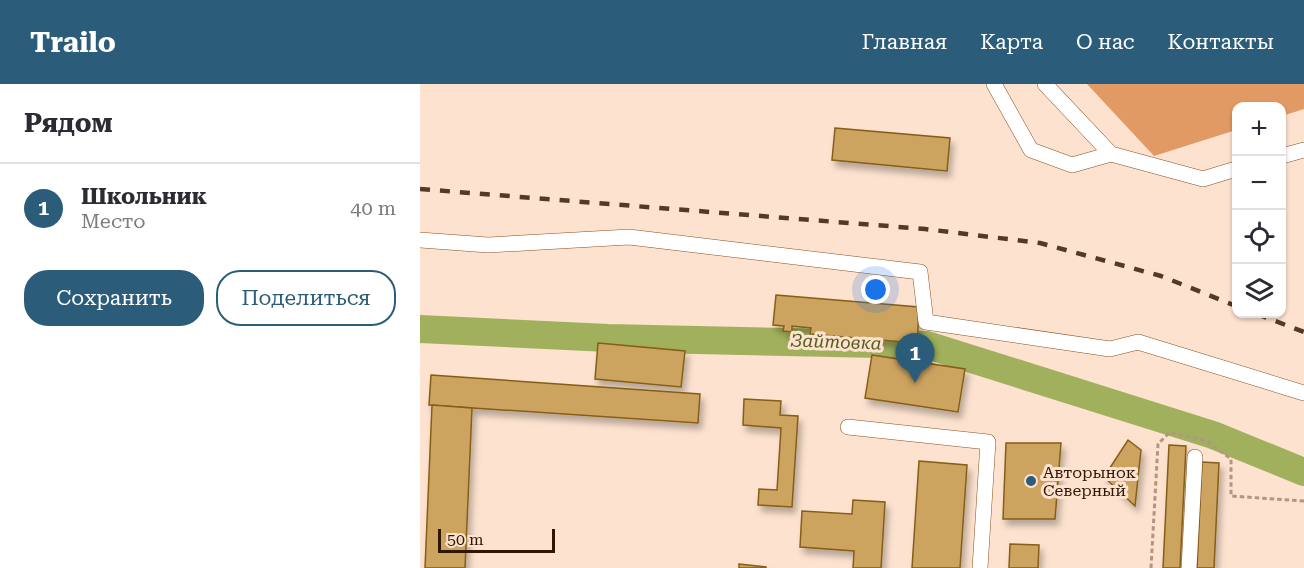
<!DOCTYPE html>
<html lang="ru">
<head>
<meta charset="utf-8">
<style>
  body { margin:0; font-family:"Roboto Serif",serif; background:#f2f2f3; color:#2b2b33 }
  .controls { position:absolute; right:18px; top:18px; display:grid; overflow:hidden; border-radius:12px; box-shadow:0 2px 4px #0004 }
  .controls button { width:54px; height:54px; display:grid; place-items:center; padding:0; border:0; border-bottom:2px solid #e1e1e2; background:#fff; color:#2b2b33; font:30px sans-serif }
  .scale { position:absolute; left:18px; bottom:15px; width:117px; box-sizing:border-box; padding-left:6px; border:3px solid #2f1704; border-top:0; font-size:16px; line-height:21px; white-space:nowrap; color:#2f1704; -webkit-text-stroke:4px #fde2cf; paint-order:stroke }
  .you { position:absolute; left:456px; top:206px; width:21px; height:21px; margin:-15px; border:4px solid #fff; border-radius:50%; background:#1a73e8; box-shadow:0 0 0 9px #1a73e833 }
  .badge { display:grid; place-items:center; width:39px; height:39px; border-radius:50%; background:#2b5d7a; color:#fff; font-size:20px; font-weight:700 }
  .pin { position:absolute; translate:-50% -50px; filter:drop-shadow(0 2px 3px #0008) }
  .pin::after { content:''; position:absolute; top:32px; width:21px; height:18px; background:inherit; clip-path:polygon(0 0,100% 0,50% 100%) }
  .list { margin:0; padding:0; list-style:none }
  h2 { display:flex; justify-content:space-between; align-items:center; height:78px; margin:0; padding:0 24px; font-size:26px }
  h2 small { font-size:20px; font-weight:400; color:#7c7c81 }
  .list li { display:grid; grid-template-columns:39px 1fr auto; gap:18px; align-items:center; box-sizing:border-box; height:90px; padding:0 24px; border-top:2px solid #e1e1e2 }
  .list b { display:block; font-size:22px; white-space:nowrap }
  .list p { margin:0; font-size:20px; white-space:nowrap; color:#7c7c81 }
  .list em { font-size:20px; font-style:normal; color:#7c7c81 }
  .actions { display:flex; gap:12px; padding:18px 24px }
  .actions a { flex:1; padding:14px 0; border:2px solid #2b5d7a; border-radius:24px; text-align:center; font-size:21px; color:#2b5d7a }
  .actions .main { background:#2b5d7a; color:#fff }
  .icon { flex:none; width:33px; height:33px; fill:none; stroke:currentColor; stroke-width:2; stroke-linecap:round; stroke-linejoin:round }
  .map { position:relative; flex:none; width:884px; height:484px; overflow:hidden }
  header { display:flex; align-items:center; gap:36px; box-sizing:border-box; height:84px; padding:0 30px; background:#2b5d7a; color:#fff }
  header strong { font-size:28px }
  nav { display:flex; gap:33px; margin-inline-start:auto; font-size:21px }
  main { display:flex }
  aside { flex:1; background:#fff }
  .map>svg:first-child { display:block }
  .forest { fill:#e19a64 }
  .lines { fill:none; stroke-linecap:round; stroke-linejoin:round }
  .river { stroke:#a1b05c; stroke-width:28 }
  .building { fill:#cda361; stroke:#855e16; stroke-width:1.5; filter:url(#shadow) }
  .minor-casing { stroke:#8a5122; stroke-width:16 }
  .path { stroke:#b09683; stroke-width:3; stroke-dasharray:4.5 3; stroke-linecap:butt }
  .minor { stroke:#fff; stroke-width:15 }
  .rail { stroke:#523a27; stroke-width:4.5; stroke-dasharray:10 10; stroke-linecap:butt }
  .poi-dot { fill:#2b5d7a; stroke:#fde2cf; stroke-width:2 }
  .labels { text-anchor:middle; stroke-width:6; stroke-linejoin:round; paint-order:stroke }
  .poi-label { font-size:16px; fill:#2f1704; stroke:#fde2cf; text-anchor:start }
  .water-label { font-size:18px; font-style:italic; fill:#535d20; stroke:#fde2cf }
</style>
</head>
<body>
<header>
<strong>Trailo</strong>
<nav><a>Главная</a><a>Карта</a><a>О нас</a><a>Контакты</a></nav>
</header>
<main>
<aside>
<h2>Рядом<small></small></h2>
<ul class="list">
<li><span class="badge">1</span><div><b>Школьник</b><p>Место</p></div><em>40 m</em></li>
</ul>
<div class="actions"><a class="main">Сохранить</a><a>Поделиться</a></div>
</aside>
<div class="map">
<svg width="884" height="484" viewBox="0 0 884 484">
  <defs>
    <filter id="shadow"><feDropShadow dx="3.5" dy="6" stdDeviation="3" flood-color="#0004"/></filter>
  </defs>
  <rect width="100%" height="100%" fill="#fde2cf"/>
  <polygon class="forest" points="667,0 884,0 884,25 862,32 862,22 816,22 816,46 734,72"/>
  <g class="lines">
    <polyline class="river" points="0,245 188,254 507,261 793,351 884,388"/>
  </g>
  <g class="building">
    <polygon points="415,44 530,54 527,87 412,76"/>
    <polygon points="356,211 499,223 497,264 482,262 483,258 390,250 391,244 372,242 372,248 363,247 364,242 353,241"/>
    <polygon points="178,259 265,267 261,303 175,295"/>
    <polygon points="452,271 545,285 538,328 445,314"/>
    <polygon points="11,291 280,310 278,339 9,321"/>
    <polygon points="324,315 361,317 360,331 378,332 372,423 338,421 339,405 357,406 361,344 323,341"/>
    <polygon points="12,321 52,324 45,484 5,484"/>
    <polygon points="708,356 721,366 715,422 684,393"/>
    <polygon points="586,359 641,359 635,435 583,435"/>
    <polygon points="749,361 766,362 760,484 743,484"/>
    <polygon points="499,377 547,381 540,484 492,484"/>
    <polygon points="782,378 799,379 794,484 777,484"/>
    <polygon points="433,416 465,418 461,484 433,484 434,467 380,463 382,427 432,430"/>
    <polygon points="590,460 619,461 618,484 589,484"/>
    <polygon points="319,480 346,483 346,484 319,484"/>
  </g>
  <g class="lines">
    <g class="minor-casing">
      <g id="minor">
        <polyline points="574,0 611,66 652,81 691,70"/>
        <polyline points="625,0 691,70 783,95 816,85"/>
        <polyline points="862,72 884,66"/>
        <polyline points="0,156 68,161 209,153 500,188 506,238 690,265 718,258 884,309"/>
        <polyline points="428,343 568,358 560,484"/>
        <polyline points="769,484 775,373"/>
      </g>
    </g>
    <polyline class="path" points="731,484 738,360 750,348 787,357 811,375 811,412 884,417"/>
    <use href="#minor" class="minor"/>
    <g class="rail">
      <polyline points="0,105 505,145 620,159 741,192 816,222"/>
      <polyline points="837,230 884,248"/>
    </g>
  </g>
  <circle class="poi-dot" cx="611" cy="397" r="6"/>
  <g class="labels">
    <g class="poi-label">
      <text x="623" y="394">Авторынок<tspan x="623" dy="18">Северный</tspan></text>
    </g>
    <g class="water-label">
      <text transform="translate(416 258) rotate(2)" y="6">Зайтовка</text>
    </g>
  </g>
</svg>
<div class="controls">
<button>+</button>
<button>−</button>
<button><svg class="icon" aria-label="locate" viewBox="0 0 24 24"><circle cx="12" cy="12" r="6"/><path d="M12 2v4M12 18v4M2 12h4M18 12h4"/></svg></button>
<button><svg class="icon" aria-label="layers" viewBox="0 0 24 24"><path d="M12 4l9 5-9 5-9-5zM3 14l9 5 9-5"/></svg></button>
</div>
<div class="scale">50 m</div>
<div class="you"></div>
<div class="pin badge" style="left:495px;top:299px">1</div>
</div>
</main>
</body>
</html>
